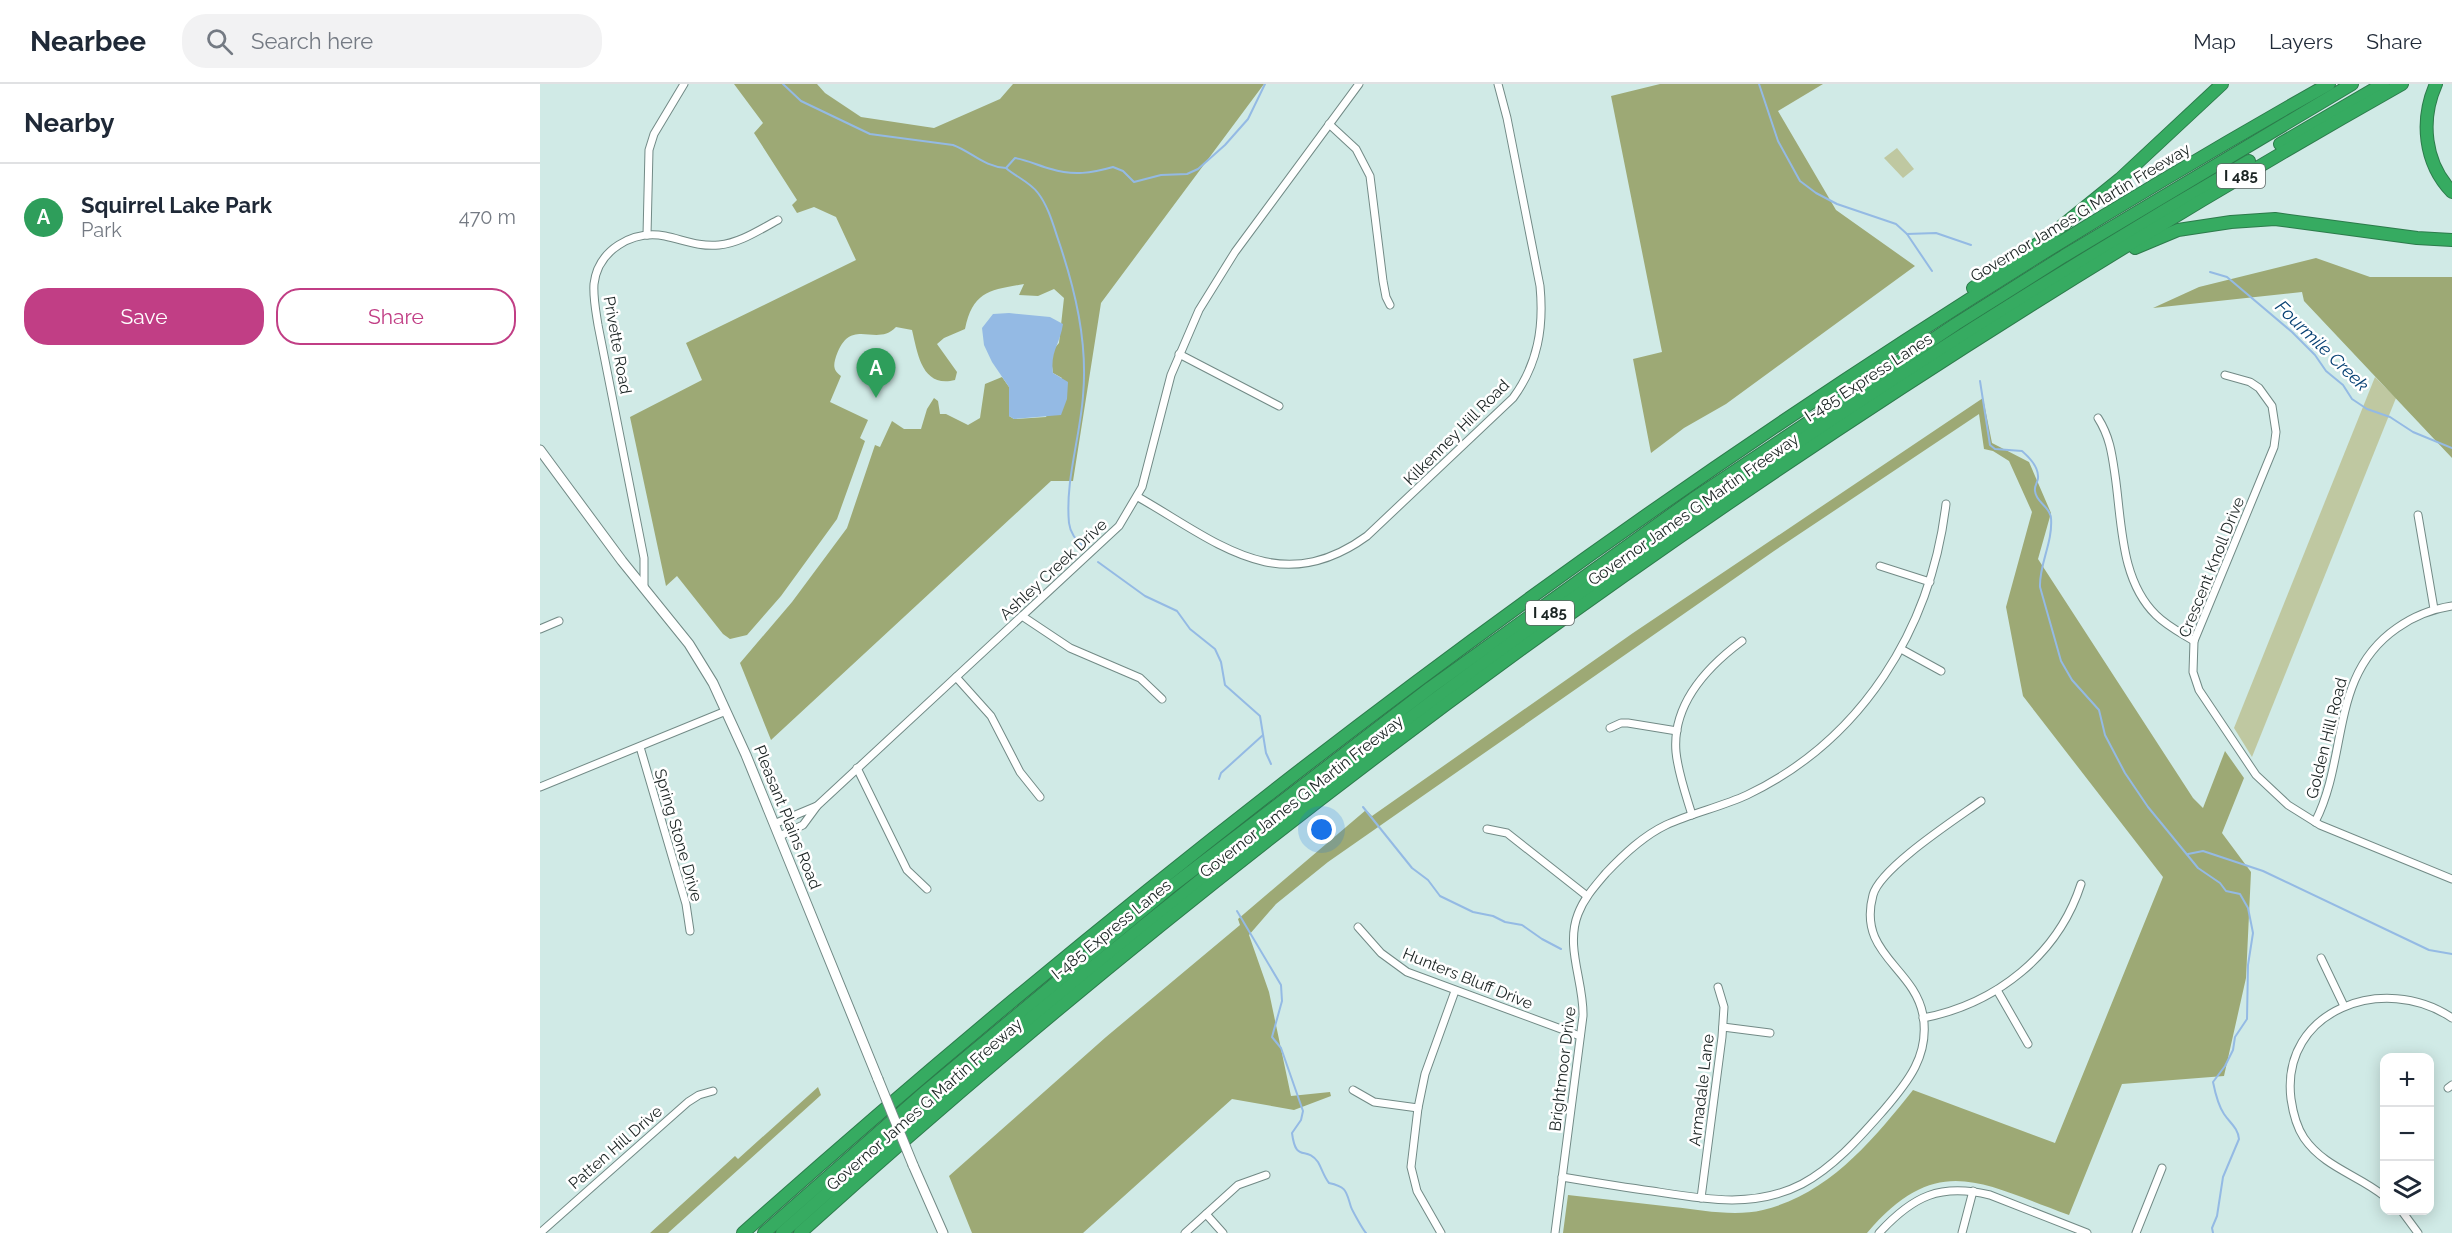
<!DOCTYPE html>
<html lang="en">
<head>
<meta charset="utf-8">
<style>
  body { margin:0; font-family:Raleway,sans-serif; background:#f2f2f3; color:#1f2937 }
  .controls { position:absolute; right:18px; bottom:18px; display:grid; overflow:hidden; border-radius:12px; box-shadow:0 3px 15px #0003 }
  .controls button { width:54px; height:54px; display:grid; place-items:center; padding:0; border:0; border-bottom:2px solid #e0e1e3; background:#fff; color:#1f2937; font:30px sans-serif }
  .you { position:absolute; left:782px; top:746px; width:21px; height:21px; margin:-15px; border:4px solid #fff; border-radius:50%; background:#1a73e8; box-shadow:0 0 0 9px #1a73e833 }
  .badge { display:grid; place-items:center; width:39px; height:39px; border-radius:50%; background:#c13e85; color:#fff; font-size:20px; font-weight:700 }
  .pin { position:absolute; translate:-50% -50px; filter:drop-shadow(0 2px 3px #0008) }
  .pin::after { content:''; position:absolute; top:32px; width:21px; height:18px; background:inherit; clip-path:polygon(0 0,100% 0,50% 100%) }
  .list { margin:0; padding:0; list-style:none }
  h2 { display:flex; justify-content:space-between; align-items:center; height:78px; margin:0; padding:0 24px; font-size:26px }
  h2 small { font-size:20px; font-weight:400; color:#747a83 }
  .list li { display:grid; grid-template-columns:39px 1fr auto; gap:18px; align-items:center; box-sizing:border-box; height:108px; padding:0 24px; border-top:2px solid #e0e1e3 }
  .list b { display:block; font-size:22px; white-space:nowrap }
  .list p { margin:0; font-size:20px; white-space:nowrap; color:#747a83 }
  .list em { font-size:20px; font-style:normal; color:#747a83 }
  .actions { display:flex; gap:12px; padding:18px 24px }
  .actions a { flex:1; padding:14px 0; border:2px solid #c13e85; border-radius:24px; text-align:center; font-size:21px; color:#c13e85 }
  .actions .main { background:#c13e85; color:#fff }
  .icon { flex:none; width:33px; height:33px; fill:none; stroke:currentColor; stroke-width:2; stroke-linecap:round; stroke-linejoin:round }
  .map { position:relative; flex:none; width:1912px; height:1149px; overflow:hidden }
  header { display:flex; align-items:center; gap:36px; box-sizing:border-box; height:84px; padding:0 30px; background:#fff; border-bottom:2px solid #e0e1e3 }
  header strong { font-size:28px }
  nav { display:flex; gap:33px; margin-inline-start:auto; font-size:21px }
  .search { width:420px; height:54px; background:#f2f2f3; display:flex; align-items:center; gap:15px; box-sizing:border-box; padding:0 21px; border-radius:24px; color:#747a83; font-size:22px }
  main { display:flex }
  aside { flex:1; background:#fff }
  .map>svg:first-child { display:block }
  .green { fill:#bfc8a1 }
  .forest { fill:#9da975 }
  .water { fill:#94bae4 }
  .lines { fill:none; stroke-linecap:round; stroke-linejoin:round }
  .stream { stroke:#94bae4; stroke-width:2 }
  .minor-casing { stroke:#728a86; stroke-width:9 }
  .tertiary-casing { stroke:#728a86; stroke-width:11 }
  .motorway-casing { stroke:#2c7b4b; stroke-width:14 }
  .minor { stroke:#fff; stroke-width:7 }
  .tertiary { stroke:#fff; stroke-width:9 }
  .motorway { stroke:#36ab61; stroke-width:12 }
  .tertiary-bridge-casing { stroke:#728a86; stroke-width:11; stroke-linecap:butt }
  .tertiary-bridge { stroke:#fff; stroke-width:9 }
  .labels { text-anchor:middle; stroke-width:5; stroke-linejoin:round; paint-order:stroke }
  .shield { fill:#fff; stroke:#5f6564; stroke-width:1.5 }
  .shield-label { font-size:15px; font-weight:bold; fill:#1a2322 }
  .street-label { font-size:16px; fill:#1a2322; stroke:#fff }
  .water-label { font-size:18px; font-style:italic; fill:#064073; stroke:#fff }
</style>
</head>
<body>
<header>
<strong>Nearbee</strong>
<div class="search"><svg class="icon" aria-label="search" viewBox="0 0 24 24"><circle cx="10" cy="10" r="6"/><path d="M15 15l6 6"/></svg>Search here</div>
<nav><a>Map</a><a>Layers</a><a>Share</a></nav>
</header>
<main>
<aside>
<h2>Nearby<small></small></h2>
<ul class="list">
<li><span class="badge" style="background:#2e9e5b">A</span><div><b>Squirrel Lake Park</b><p>Park</p></div><em>470 m</em></li>
</ul>
<div class="actions"><a class="main">Save</a><a>Share</a></div>
</aside>
<div class="map">
<svg width="1912" height="1149" viewBox="0 0 1912 1149">
  <rect width="100%" height="100%" fill="#d0eae6"/>
  <g class="green">
    <polygon points="1357,64 1374,85 1363,94 1344,74"/>
    <polygon points="1835,293 1856,314 1712,673 1694,644"/>
  </g>
  <g class="forest">
    <path d="M 194,0 L 277,0 L 285,9 L 321,33 L 394,44 L 460,15 L 473,0 L 724,0 L 561,219 L 533,397 L 511,397 L 231,656 L 200,579 L 252,518 L 307,444 L 335,361 L 340,363 L 352,337 L 364,345 L 381,345 L 387,325 L 394,314 L 398,317 L 400,330 L 406,330 L 428,341 L 440,334 L 445,300 L 462,293 L 469,303 L 469,332 L 474,335 L 506,333 L 522,294 L 513,289 L 511,276 L 513,266 L 519,259 L 524,214 L 514,205 L 498,212 L 479,211 L 484,200 C 450,206 433,207 425,245 L 404,254 L 397,260 L 417,288 L 415,296 C 382,304 378,271 372,246 L 356,243 C 335,265 309,229 295,276 C 293,284 295,287 301,292 L 290,318 L 328,336 L 320,354 L 325,357 L 297,435 L 241,512 L 207,551 L 190,555 L 183,550 L 137,492 L 126,502 L 90,333 L 162,296 L 146,259 L 316,176 L 296,133 L 274,123 L 257,129 L 252,121 L 257,116 L 214,49 L 223,39 Z"/>
    <polygon points="1120,0 1283,0 1238,27 1296,126 1375,182 1186,320 1144,344 1111,369 1093,275 1122,268 1071,12"/>
    <polygon points="1776,174 1830,193 1912,193 1912,374 1764,217 1762,208 1613,224 1659,203"/>
    <path d="M 1443,314 L 1452,359 L 1489,378 L 1511,429 L 1498,475 L 1653,714 L 1663,724 L 1685,667 L 1704,694 L 1682,749 L 1711,788 L 1706,894 L 1684,992 L 1582,1000 L 1529,1131 C 1442,1100 1398,1066 1327,1149 L 1023,1149 L 1028,1111 C 1063,1115 1098,1119 1133,1123 C 1162,1126 1194,1133 1223,1126 C 1289,1110 1333,1056 1373,1006 L 1515,1059 L 1623,793 L 1483,612 L 1466,523 L 1492,428 L 1469,377 L 1453,367 L 1444,365 L 1439,330 L 1234,467 L 788,778 L 736,820 L 709,851 L 729,908 L 751,1012 L 790,1008 L 791,1012 L 754,1026 L 692,1015 L 543,1149 L 432,1149 L 409,1092 L 566,953 L 700,841 L 698,835 L 826,726 L 832,732 L 1093,549 Z"/>
    <polygon points="278,1003 281,1011 128,1149 110,1149 195,1072 198,1075"/>
  </g>
  <path class="water" d="M 469,229 L 510,233 L 523,240 C 520,260 510,268 513,289 L 528,298 L 527,315 L 521,331 L 474,335 L 469,332 L 469,303 L 452,278 L 444,261 L 442,244 L 453,230 Z"/>
  <g class="lines">
    <g class="stream">
      <path d="M 243,0 L 261,17 L 330,50 L 413,61 C 432,68 444,83 466,84"/>
      <polyline points="1219,0 1238,57 1260,97 1276,109 1297,120 1356,140 1367,150 1396,149 1431,161"/>
      <path d="M 466,84 C 476,93 490,98 498,109 C 508,122 513,140 518,155 C 535,205 548,258 543,312 C 540,354 525,397 529,439 C 530,448 536,457 543,462"/>
      <path d="M 466,84 L 475,74 C 488,76 499,82 511,85 C 533,92 552,89 573,83 L 583,87 L 594,98 L 621,91 L 647,90 L 658,85 L 685,61 L 708,35 L 725,0"/>
      <polyline points="1367,150 1392,187"/>
      <polyline points="1670,188 1687,193 1752,248 1775,271 1786,287 1803,301 1812,315 1827,325 1850,333 1873,348 1912,364"/>
      <path d="M 1440,297 L 1450,361 L 1455,365 L 1482,367 C 1489,373 1499,383 1498,394 C 1498,398 1494,402 1495,407 C 1496,419 1510,422 1511,434 C 1513,459 1499,480 1500,503 L 1521,577 L 1532,596 L 1559,626 L 1565,651 L 1585,689 L 1608,723 L 1658,784 L 1680,799 L 1686,807 L 1700,810 L 1708,824 L 1713,849 L 1708,881 L 1707,935 L 1695,953 L 1693,966 L 1685,982 L 1673,998 C 1675,1008 1678,1021 1684,1030 C 1690,1039 1698,1044 1699,1055 L 1683,1093 L 1677,1132 L 1672,1144 L 1673,1149"/>
      <polyline points="558,478 605,512 637,527 650,545 675,565 681,578 685,601 720,632 726,669 731,680"/>
      <polyline points="679,695 681,689 723,651"/>
      <polyline points="823,723 872,784 888,796 900,812 933,828 953,832 965,838 982,841 1002,855 1021,865"/>
      <polyline points="1648,770 1663,767 1723,787 1889,866 1912,870"/>
      <path d="M 697,827 L 741,901 L 742,917 L 732,953 L 741,964 L 763,1027 L 761,1036 L 752,1049 C 756,1080 766,1061 778,1078 C 782,1085 784,1093 789,1099 C 807,1103 806,1107 811,1123 C 812,1126 823,1146 826,1149"/>
    </g>
    <g class="minor-casing">
      <g id="minor">
        <polyline points="789,40 816,65 830,92 843,197 846,213 850,221"/>
        <polyline points="107,151 109,66 114,50 144,0"/>
        <polyline points="639,270 739,322"/>
        <polyline points="1685,291 1710,298 1719,304 1732,322 1736,348 1734,363 1718,402 1654,557 1653,588 1659,606 1716,691 1748,721 1780,741 1912,795"/>
        <path d="M 1558,334 C 1570,353 1572,370 1575,391 C 1582,438 1580,496 1616,531 C 1627,542 1641,549 1654,557"/>
        <path d="M 598,413 C 677,458 739,516 827,452 L 973,314 C 998,280 1004,243 1000,202 L 967,34 L 958,0"/>
        <polyline points="1878,431 1894,525"/>
        <polyline points="1340,482 1390,498"/>
        <path d="M 104,503 L 104,474 L 58,241 C 56,228 53,214 54,200 C 58,166 92,146 125,152 C 144,156 159,163 179,161 C 200,159 219,146 238,136"/>
        <polyline points="482,532 530,564 600,594 622,615"/>
        <polyline points="0,545 19,537"/>
        <polyline points="1361,565 1401,587"/>
        <polyline points="416,593 451,632 480,688 500,713"/>
        <polyline points="1070,644 1081,639 1088,639 1137,647"/>
        <polyline points="100,663 146,820 150,847"/>
        <polyline points="317,684 367,786 387,805"/>
        <polyline points="0,703 186,627"/>
        <polyline points="277,722 579,442 602,403 631,291 659,226 695,168 819,0"/>
        <path d="M 1152,731 C 1146,711 1138,689 1136,668 C 1132,621 1167,583 1202,557"/>
        <path d="M 1775,738 C 1809,672 1789,591 1857,544 C 1874,532 1892,525 1912,522"/>
        <polyline points="234,740 277,722 263,741 240,752"/>
        <polyline points="947,745 967,749 1047,812"/>
        <polyline points="818,843 841,869 867,888 1040,952"/>
        <polyline points="1781,874 1804,922"/>
        <polyline points="1457,906 1488,960"/>
        <path d="M 1383,934 C 1456,920 1518,871 1541,800"/>
        <polyline points="1183,943 1230,949"/>
        <polyline points="1908,1004 1912,1001"/>
        <polyline points="813,1006 834,1018 878,1024"/>
        <path d="M 1022,1093 C 1052,1098 1082,1103 1112,1107 C 1163,1115 1214,1125 1262,1100 C 1294,1083 1320,1053 1343,1027 C 1368,998 1390,971 1383,931 C 1374,883 1317,870 1333,811 C 1340,784 1416,735 1441,717"/>
        <path d="M 1844,1112 C 1818,1091 1784,1083 1764,1054 C 1756,1042 1753,1029 1751,1015 C 1740,926 1844,888 1912,934"/>
        <polyline points="1161,1114 1182,953 1184,923 1178,903"/>
        <polyline points="1861,1126 1878,1149"/>
        <polyline points="666,1130 683,1149"/>
        <polyline points="0,1149 148,1018 159,1011 173,1007"/>
        <polyline points="645,1149 698,1101 726,1091"/>
        <polyline points="901,1149 877,1107 871,1083 878,1024 885,990 915,907"/>
        <path d="M 1015,1149 L 1043,932 C 1044,898 1025,863 1038,830 C 1044,814 1055,802 1066,789 C 1084,770 1103,752 1126,741 C 1152,729 1181,723 1207,711 C 1322,656 1391,545 1406,420"/>
        <path d="M 1339,1149 C 1373,1112 1400,1099 1450,1111 L 1547,1149"/>
        <polyline points="1422,1149 1433,1107"/>
        <polyline points="1596,1149 1622,1084"/>
      </g>
    </g>
    <g class="tertiary-casing">
      <g id="tertiary">
        <polyline points="0,366 82,477 149,560 173,599 206,671 338,995"/>
        <polyline points="373,1081 403,1149"/>
      </g>
    </g>
    <g class="motorway-casing">
      <g id="motorway">
        <path d="M 1896,0 C 1880,36 1884,79 1912,108"/>
        <polyline points="1740,60 1843,0"/>
        <polyline points="1595,164 1638,146 1691,138 1735,135 1877,154 1912,156"/>
        <polyline points="1433,204 1512,150 1580,95 1682,0"/>
        <path d="M 203,1149 C 692,714 1219,321 1789,0"/>
        <polyline points="224,1149 386,1007 632,802 890,604 1153,415 1416,240 1524,172 1812,0"/>
        <path d="M 242,1149 C 696,744 1183,382 1709,77"/>
        <path d="M 260,1149 C 749,708 1289,324 1862,0"/>
      </g>
    </g>
    <use href="#minor" class="minor"/>
    <use href="#tertiary" class="tertiary"/>
    <use href="#motorway" class="motorway"/>
    <g class="tertiary-bridge-casing">
      <polyline id="tertiary-bridge" points="338,995 373,1081"/>
    </g>
    <use href="#tertiary-bridge" class="tertiary-bridge"/>
  </g>
  <g class="labels">
    <g class="shield">
      <rect x="1677" y="80" width="48" height="24" rx="4.5"/>
      <rect x="986" y="517" width="48" height="24" rx="4.5"/>
    </g>
    <g class="shield-label">
      <text x="1701" y="97">I 485</text>
      <text x="1010" y="534">I 485</text>
    </g>
    <g class="street-label">
      <text transform="translate(1540 128) rotate(-31)" y="6">Governor James G Martin Freeway</text>
      <text transform="translate(78 261) rotate(80)" y="6">Privette Road</text>
      <text transform="translate(1328 293) rotate(-33)" y="6">I-485 Express Lanes</text>
      <text transform="translate(916 348) rotate(-45)" y="6">Kilkenney Hill Road</text>
      <text transform="translate(1153 425) rotate(-35)" y="6">Governor James G Martin Freeway</text>
      <text transform="translate(1671 483) rotate(-68)" y="6">Crescent Knoll Drive</text>
      <text transform="translate(513 485) rotate(-43)" y="6">Ashley Creek Drive</text>
      <text transform="translate(1786 654) rotate(-76)" y="6">Golden Hill Road</text>
      <text transform="translate(761 712) rotate(-38)" y="6">Governor James G Martin Freeway</text>
      <text transform="translate(248 733) rotate(68)" y="6">Pleasant Plains Road</text>
      <text transform="translate(139 751) rotate(74)" y="6">Spring Stone Drive</text>
      <text transform="translate(571 845) rotate(-39)" y="6">I-485 Express Lanes</text>
      <text transform="translate(928 894) rotate(22)" y="6">Hunters Bluff Drive</text>
      <text transform="translate(1022 985) rotate(-83)" y="6">Brightmoor Drive</text>
      <text transform="translate(1161 1006) rotate(-83)" y="6">Armadale Lane</text>
      <text transform="translate(384 1020) rotate(-41)" y="6">Governor James G Martin Freeway</text>
      <text transform="translate(75 1063) rotate(-41)" y="6">Patten Hill Drive</text>
    </g>
    <g class="water-label">
      <text transform="translate(1782 262) rotate(44)" y="6">Fourmile Creek</text>
    </g>
  </g>
</svg>
<div class="controls">
<button>+</button>
<button>−</button>
<button><svg class="icon" aria-label="layers" viewBox="0 0 24 24"><path d="M12 4l9 5-9 5-9-5zM3 14l9 5 9-5"/></svg></button>
</div>
<div class="you"></div>
<div class="pin badge" style="left:336px;top:314px;background:#2e9e5b">A</div>
</div>
</main>
</body>
</html>
